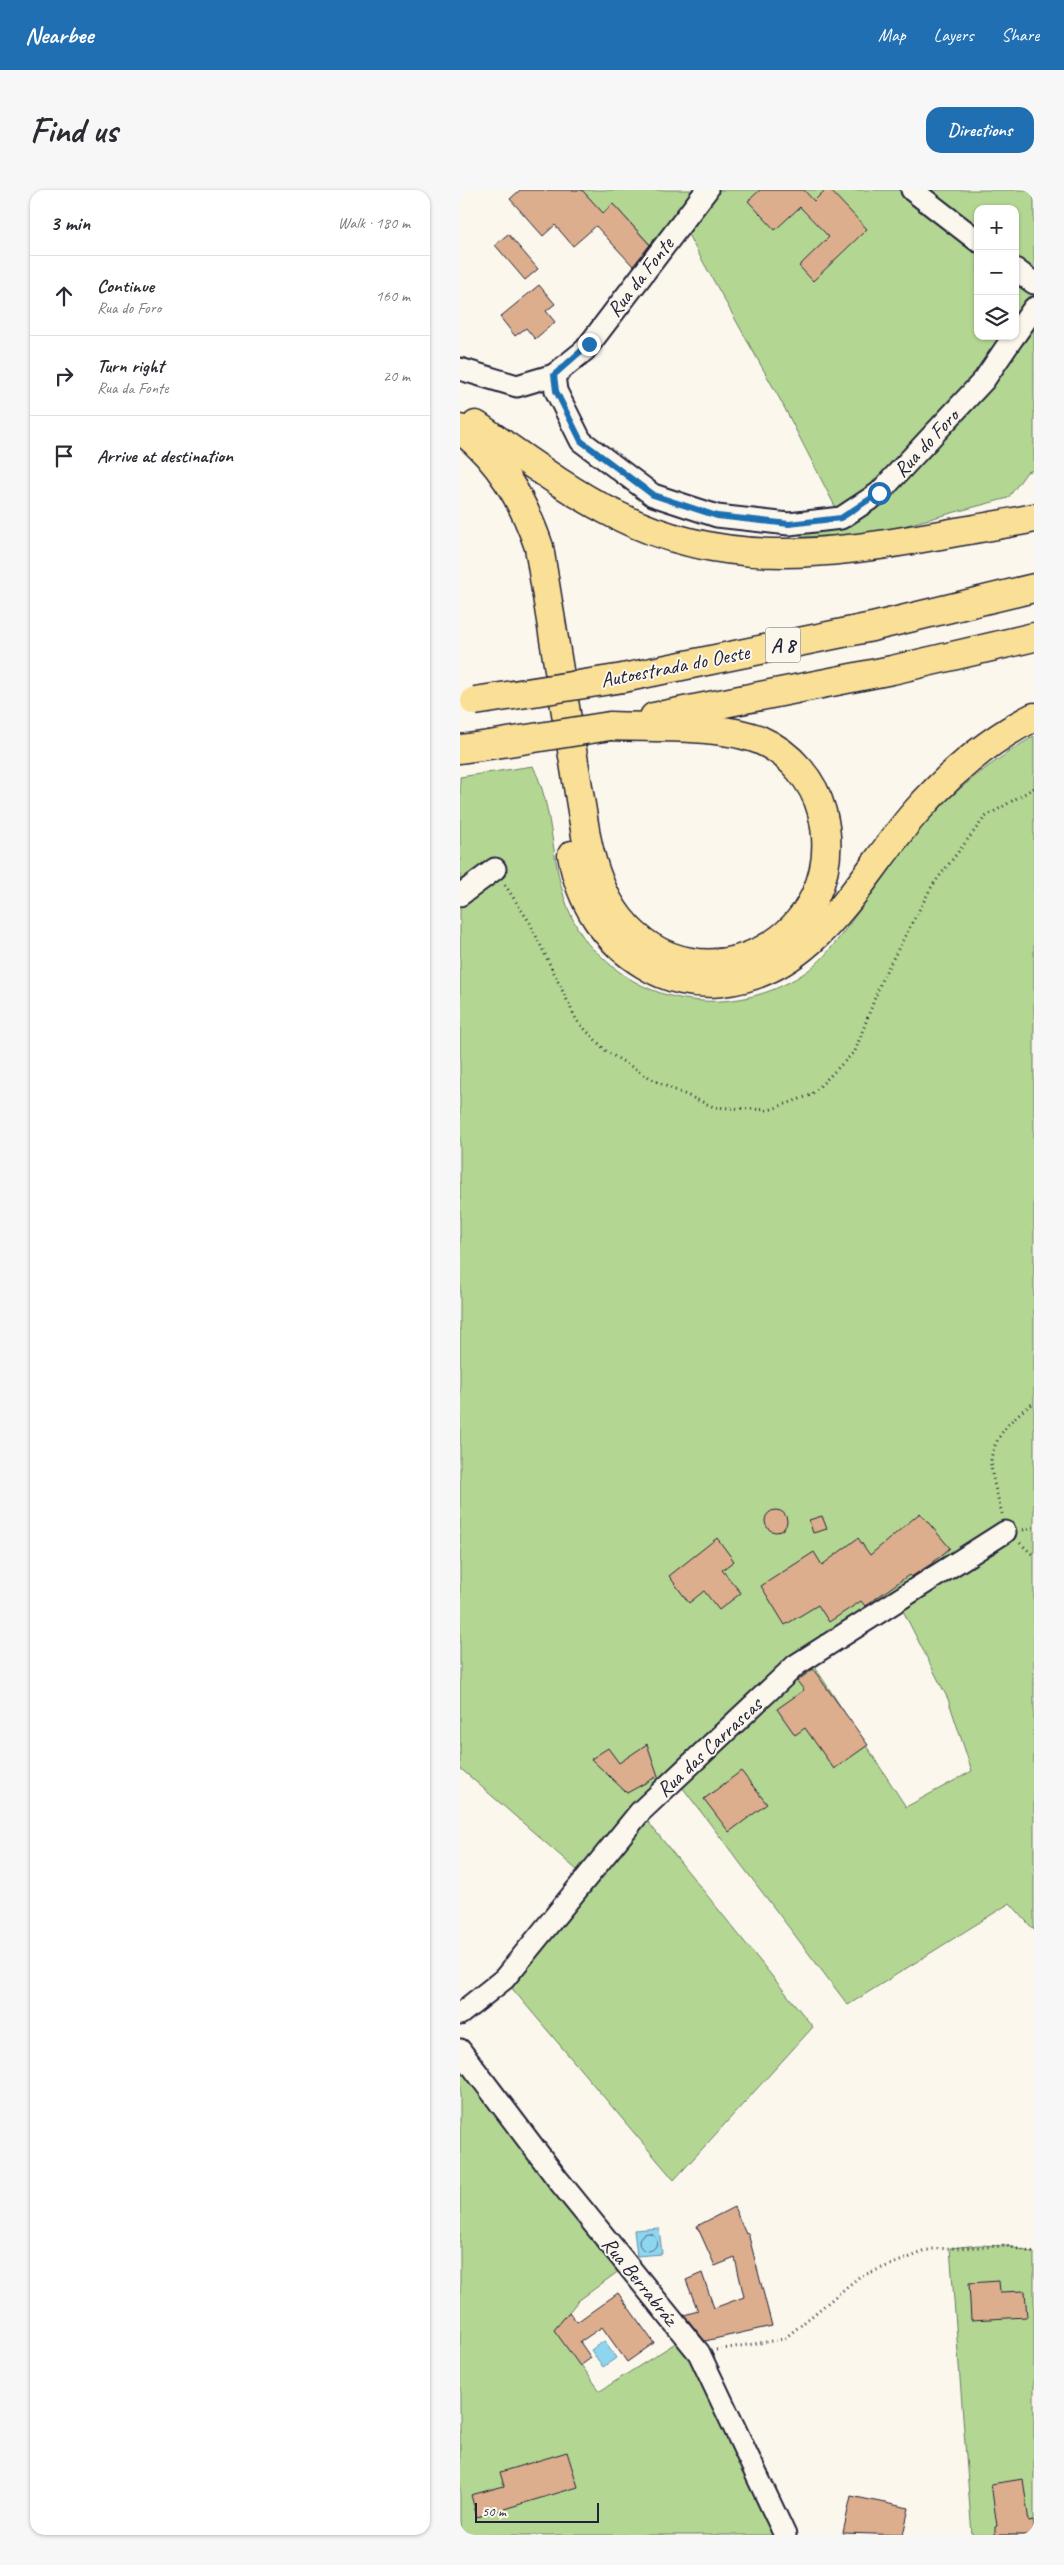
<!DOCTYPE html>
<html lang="en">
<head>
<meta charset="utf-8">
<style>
  body { margin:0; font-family:Caveat,sans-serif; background:#f7f7f7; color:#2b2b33 }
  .controls { position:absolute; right:15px; top:15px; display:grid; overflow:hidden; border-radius:10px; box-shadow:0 1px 4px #0004 }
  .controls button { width:45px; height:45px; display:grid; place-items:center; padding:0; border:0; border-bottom:1px solid #e1e1e2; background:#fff; color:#2b2b33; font:25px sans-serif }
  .scale { position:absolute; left:15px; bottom:12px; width:124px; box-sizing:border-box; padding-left:5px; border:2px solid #22223b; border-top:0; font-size:14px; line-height:18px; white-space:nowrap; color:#22223b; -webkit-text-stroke:4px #fbf7ec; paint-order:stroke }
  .stop { position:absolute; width:15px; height:15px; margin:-11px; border:4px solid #1f6fb2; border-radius:50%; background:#fff }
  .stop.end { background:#1f6fb2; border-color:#fff; box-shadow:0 1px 5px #0008 }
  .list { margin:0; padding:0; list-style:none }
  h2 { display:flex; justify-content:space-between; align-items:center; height:65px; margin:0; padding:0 20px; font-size:21px }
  h2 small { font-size:16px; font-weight:400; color:#7c7c81 }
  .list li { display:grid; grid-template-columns:32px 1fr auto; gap:15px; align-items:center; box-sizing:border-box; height:80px; padding:0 20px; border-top:1px solid #e1e1e2 }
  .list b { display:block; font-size:19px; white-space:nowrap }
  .list p { margin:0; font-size:16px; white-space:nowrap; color:#7c7c81 }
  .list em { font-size:16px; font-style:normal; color:#7c7c81 }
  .icon { flex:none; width:28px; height:28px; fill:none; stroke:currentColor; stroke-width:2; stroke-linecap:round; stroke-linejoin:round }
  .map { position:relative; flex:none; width:574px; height:2345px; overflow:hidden; border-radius:15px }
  header { display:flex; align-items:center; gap:30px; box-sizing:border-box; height:70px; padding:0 25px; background:#1f6fb2; color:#fff }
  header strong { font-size:24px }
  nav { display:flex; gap:28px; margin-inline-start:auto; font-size:18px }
  .intro { display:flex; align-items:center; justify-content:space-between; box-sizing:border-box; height:120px; padding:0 30px }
  h1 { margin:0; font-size:35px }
  .button { padding:12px 22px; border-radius:15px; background:#1f6fb2; color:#fff; font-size:18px; font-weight:700 }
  main { display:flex; gap:30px; padding:0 30px }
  aside { flex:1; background:#fff; border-radius:15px; box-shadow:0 1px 4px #0004 }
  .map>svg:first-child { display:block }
  .green { fill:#b3d792; stroke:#6a7c66; fill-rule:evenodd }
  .water { fill:#8ed6ef; stroke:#638ea7 }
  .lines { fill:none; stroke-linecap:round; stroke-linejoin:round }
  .shore { stroke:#4d6a83; stroke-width:1 }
  .building { fill:#dcae8d; stroke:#22223b }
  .minor-casing { stroke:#22223b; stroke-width:25 }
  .highway-casing { stroke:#22223b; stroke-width:31 }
  .path { stroke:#22223b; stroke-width:3; stroke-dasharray:1 4; stroke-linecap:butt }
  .minor { stroke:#fbf7ec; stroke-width:21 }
  .highway { stroke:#fadf96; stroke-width:28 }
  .highway-bridge-casing { stroke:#22223b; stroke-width:31; stroke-linecap:butt }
  .highway-bridge { stroke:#fadf96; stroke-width:28 }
  .route { stroke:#1f6fb2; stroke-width:6 }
  .labels { text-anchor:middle; stroke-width:4; stroke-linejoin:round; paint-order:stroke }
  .shield { fill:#fbf7ec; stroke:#636270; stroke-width:1 }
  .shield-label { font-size:20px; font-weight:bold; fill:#22223b }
  .street-label { font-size:21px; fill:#22223b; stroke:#fbf7ec }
</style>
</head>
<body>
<header>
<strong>Nearbee</strong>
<nav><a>Map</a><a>Layers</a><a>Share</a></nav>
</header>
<div class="intro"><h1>Find us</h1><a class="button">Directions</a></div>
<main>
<aside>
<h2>3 min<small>Walk · 180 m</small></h2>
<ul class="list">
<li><svg class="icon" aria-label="ahead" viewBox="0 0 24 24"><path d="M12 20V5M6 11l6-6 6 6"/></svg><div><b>Continue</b><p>Rua do Foro</p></div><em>160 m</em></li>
<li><svg class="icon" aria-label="right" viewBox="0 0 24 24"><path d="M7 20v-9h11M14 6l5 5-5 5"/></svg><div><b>Turn right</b><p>Rua da Fonte</p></div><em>20 m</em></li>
<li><svg class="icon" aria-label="arrive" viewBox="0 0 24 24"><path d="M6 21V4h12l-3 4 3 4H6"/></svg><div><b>Arrive at destination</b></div></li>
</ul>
</aside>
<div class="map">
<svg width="574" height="2345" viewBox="0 0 574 2345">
  <rect width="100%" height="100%" fill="#fbf7ec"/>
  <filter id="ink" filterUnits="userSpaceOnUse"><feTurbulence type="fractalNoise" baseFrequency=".02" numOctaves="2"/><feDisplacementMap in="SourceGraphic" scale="10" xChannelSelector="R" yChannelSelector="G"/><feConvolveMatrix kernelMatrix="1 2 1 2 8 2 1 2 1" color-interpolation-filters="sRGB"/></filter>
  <g filter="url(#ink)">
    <g class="green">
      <path d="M 122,0 L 574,0 L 574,280 L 567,282 L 548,308 L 413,344 L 341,347 L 329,334 L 381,328 L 322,213 L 222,34 L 198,63 L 153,14 L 143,23 ZM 518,19 L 555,19 L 555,146 L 518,146 Z"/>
      <path d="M 574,546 L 574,1740 L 550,1713 L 388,1815 L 216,1589 L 180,1622 L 353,1837 L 214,1990 L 44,1789 L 126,1688 L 0,1578 L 0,587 L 73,576 C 100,631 86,695 125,750 C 129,756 135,761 141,766 C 197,823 291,826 354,776 C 369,763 381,745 393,729 C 416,699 438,667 462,637 C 493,600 533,571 574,546 ZM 438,1411 L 488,1509 L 512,1581 L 446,1617 L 349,1468 Z"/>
      <polygon points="0,1860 167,2075 118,2111 95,2139 140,2201 225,2147 325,2345 0,2345"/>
      <polygon points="519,2055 547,2056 574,2063 574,2345 512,2345 490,2058"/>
    </g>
    <g class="water">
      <polygon points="199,2038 202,2064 177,2066 174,2040"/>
      <polygon points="144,2151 156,2168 143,2177 131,2160"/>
    </g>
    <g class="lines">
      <circle class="shore" cx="188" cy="2052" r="9"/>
    </g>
    <g class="building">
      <polygon points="60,0 122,0 143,23 153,14 190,55 173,76 136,36 113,56 95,35 83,46 50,9"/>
      <polygon points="300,0 344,0 354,11 365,0 370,0 407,39 353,91 339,76 369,47 340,17 315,40 288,11"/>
      <polygon points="48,44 78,79 65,90 35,55"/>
      <polygon points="79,95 95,114 86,121 95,132 75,149 66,138 55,146 40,127"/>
      <circle cx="316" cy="1331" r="11"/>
      <polygon points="460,1323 490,1358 471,1374 451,1387 449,1385 405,1416 401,1411 369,1432 358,1415 325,1435 301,1396 354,1362 362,1375 398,1348 410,1365"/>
      <polygon points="362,1326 367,1339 353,1343 349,1330"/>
      <polygon points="257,1348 274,1371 262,1380 281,1403 259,1420 244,1401 229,1413 209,1386"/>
      <polygon points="353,1479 408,1555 374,1579 345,1538 335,1545 317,1519 344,1500 337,1491"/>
      <polygon points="187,1554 198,1586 167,1603 131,1569 148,1558 159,1573"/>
      <polygon points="281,1581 307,1614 269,1642 244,1609"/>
      <polygon points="274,2017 286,2044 288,2043 312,2136 245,2151 224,2125 238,2121 226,2090 242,2083 254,2118 284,2107 275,2068 255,2076 237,2036"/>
      <polygon points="539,2091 540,2102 565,2101 567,2127 511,2130 509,2093"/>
      <polygon points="158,2103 194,2153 167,2172 142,2137 120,2152 131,2168 120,2176 94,2140 109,2122 117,2132"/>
      <polygon points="107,2262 118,2297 17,2327 11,2305 44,2296 40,2282"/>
      <polygon points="563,2289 569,2332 574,2331 574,2345 535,2345 535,2337 537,2336 531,2294"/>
      <polygon points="391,2306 449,2318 443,2345 383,2343"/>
    </g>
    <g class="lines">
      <g class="minor-casing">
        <g id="minor">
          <polyline points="452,0 518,51"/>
          <polyline points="555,79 574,93"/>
          <polyline points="555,145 574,118"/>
          <polyline points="0,179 57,196 94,185 125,160 247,0"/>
          <polyline points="94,185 96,201 121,251 193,305 257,326 329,334 381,328 419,303 524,190 554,146"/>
          <polyline points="0,705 35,679"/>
          <polyline points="0,1824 44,1789 180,1622 336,1475 545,1342"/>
          <polyline points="0,1860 99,1991 239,2163 325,2345"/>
        </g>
      </g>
      <g class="highway-casing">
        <g id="highway">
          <path d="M 16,235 C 61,266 106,300 156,325 C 261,378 362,366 474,346 C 507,340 541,335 574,328"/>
          <path d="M 0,239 C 40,270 63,310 79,357 L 126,646 C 132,676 141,705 160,729 C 239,828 394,748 362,622 C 354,591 330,563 300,550 C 260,534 195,538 150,536"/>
          <polyline points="163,488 412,437 574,398"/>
          <polyline points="194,527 432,480 574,447"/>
          <polyline points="0,559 29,555"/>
          <path d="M 112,665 C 120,712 145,751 185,775 C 207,789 235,795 261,792 C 356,783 398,689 454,624 C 487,586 528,550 574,527"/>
        </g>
      </g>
      <g class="path">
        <polyline points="45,695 70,733 117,831 147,862 199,893 254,917 309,920 351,905 395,861 422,789 472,696 525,627 574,598"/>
        <path d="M 542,1324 C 539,1311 530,1282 531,1271 C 533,1247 555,1224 574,1213"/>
        <polyline points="563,1340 574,1338"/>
        <polyline points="560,1353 574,1366"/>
        <polyline points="256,2160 324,2149 399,2087 471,2059 547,2056 574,2063"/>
      </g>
      <use href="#minor" class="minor"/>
      <use href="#highway" class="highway"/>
      <g class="highway-bridge-casing">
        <g id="highway-bridge">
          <polyline points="15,511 163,488"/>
          <polyline points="29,555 150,536"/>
        </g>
      </g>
      <use href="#highway-bridge" class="highway-bridge"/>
    </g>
  </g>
  <g class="lines" filter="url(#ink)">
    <polyline class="route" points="129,154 94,185 96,201 121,251 193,305 257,326 329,334 381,328 419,303"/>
  </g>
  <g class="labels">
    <rect class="shield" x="305.5" y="437.5" width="35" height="35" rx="4"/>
    <g class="shield-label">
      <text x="323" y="462">A 8</text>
    </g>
    <g class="street-label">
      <text transform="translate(180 87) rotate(-52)" y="7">Rua da Fonte</text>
      <text transform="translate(466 253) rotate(-47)" y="7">Rua do Foro</text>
      <text transform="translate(215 476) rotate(-11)" y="7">Autoestrada do Oeste</text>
      <text transform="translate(249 1557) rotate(-43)" y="7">Rua das Carrascas</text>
      <text transform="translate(180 2091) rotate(51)" y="7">Rua Berrabráz</text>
    </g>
  </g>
</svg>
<div class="controls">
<button>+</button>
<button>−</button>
<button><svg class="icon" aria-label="layers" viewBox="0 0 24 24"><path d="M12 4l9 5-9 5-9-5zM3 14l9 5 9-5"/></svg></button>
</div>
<div class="scale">50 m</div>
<div class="stop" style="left:419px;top:303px"></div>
<div class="stop end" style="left:129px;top:154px"></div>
</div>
</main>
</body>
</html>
